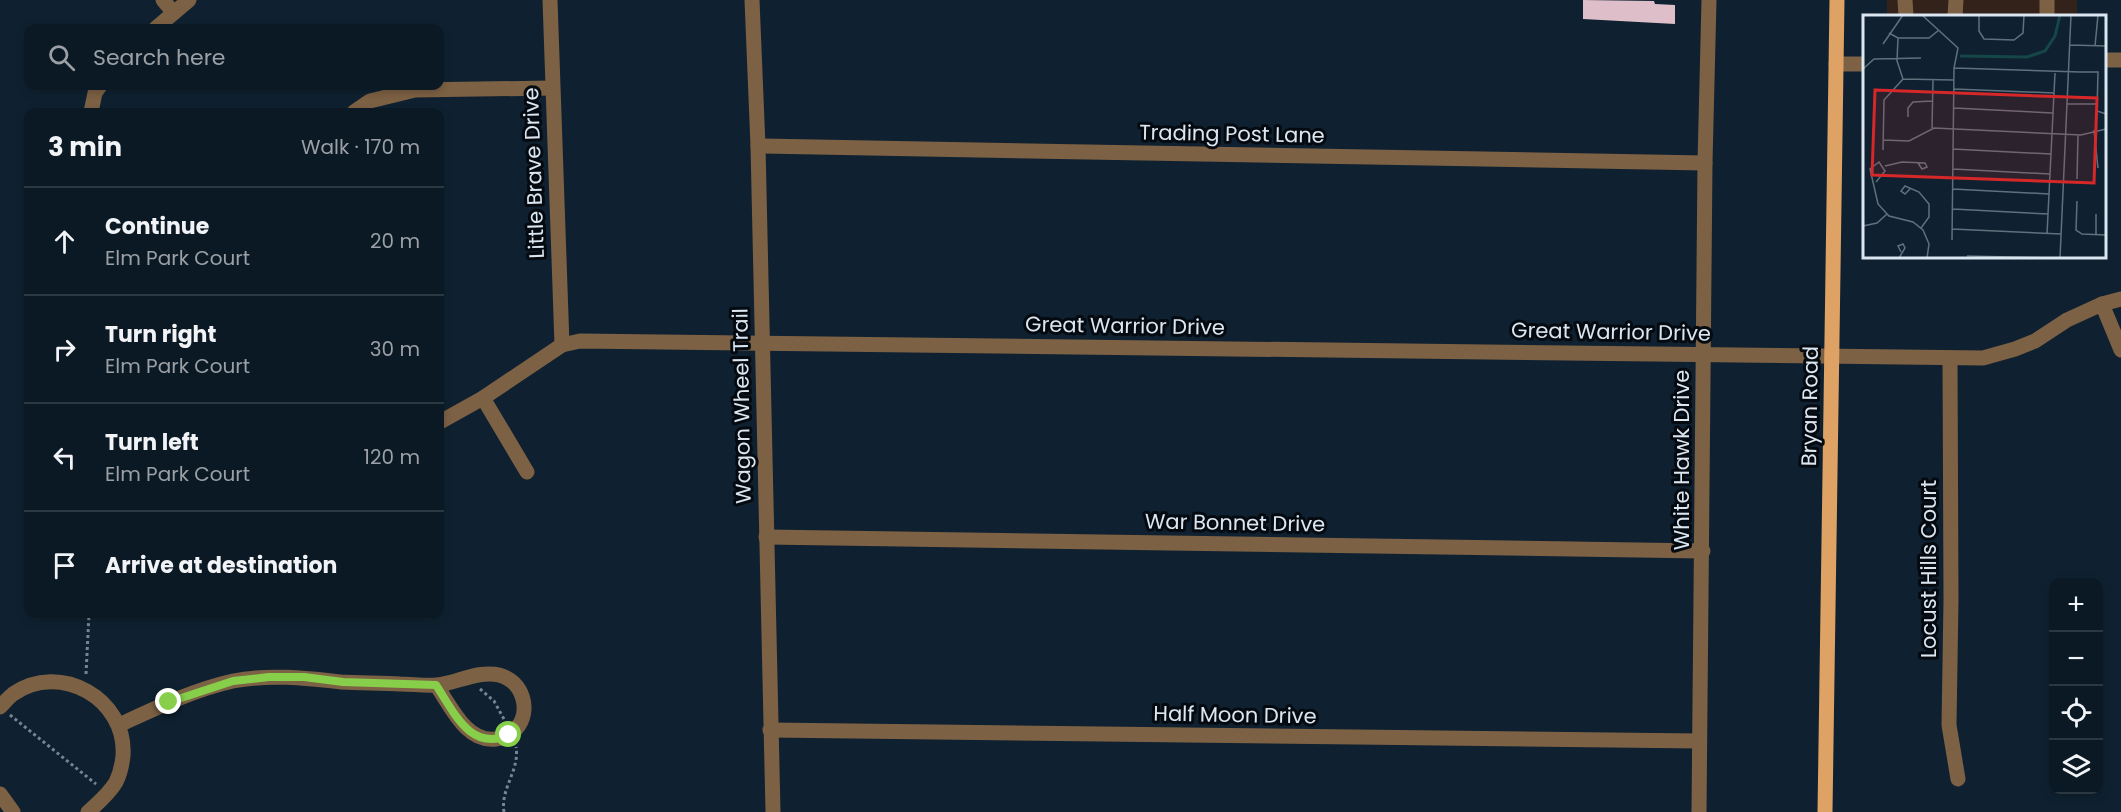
<!DOCTYPE html>
<html lang="en">
<head>
<meta charset="utf-8">
<style>
  body { margin:0; font-family:Poppins,sans-serif; background:#192631; color:#f1f3f6 }
  .controls { position:absolute; right:18px; bottom:18px; display:grid; overflow:hidden; border-radius:12px; box-shadow:0 3px 9px #0003 }
  .controls button { width:54px; height:54px; display:grid; place-items:center; padding:0; border:0; border-bottom:2px solid #2b3841; background:#0b1924; color:#f1f3f6; font:30px sans-serif }
  .stop { position:absolute; width:18px; height:18px; margin:-14px; border:4px solid #87cf4b; border-radius:50%; background:#fff }
  .stop.end { background:#87cf4b; border-color:#fff; box-shadow:0 2px 6px #0008 }
  .list { margin:0; padding:0; list-style:none }
  h2 { display:flex; justify-content:space-between; align-items:center; height:78px; margin:0; padding:0 24px; font-size:26px }
  h2 small { font-size:20px; font-weight:400; color:#9aa0a6 }
  .list li { display:grid; grid-template-columns:39px 1fr auto; gap:18px; align-items:center; box-sizing:border-box; height:108px; padding:0 24px; border-top:2px solid #2b3841 }
  .list b { display:block; font-size:22px; white-space:nowrap }
  .list p { margin:0; font-size:20px; white-space:nowrap; color:#9aa0a6 }
  .list em { font-size:20px; font-style:normal; color:#9aa0a6 }
  .icon { flex:none; width:33px; height:33px; fill:none; stroke:currentColor; stroke-width:2; stroke-linecap:round; stroke-linejoin:round }
  .map { position:relative; flex:none; width:2121px; height:812px; overflow:hidden }
  .search { position:absolute; background:#0b1924; box-shadow:0 3px 9px #0003; left:24px; top:24px; width:420px; height:66px; display:flex; align-items:center; gap:15px; box-sizing:border-box; padding:0 21px; border-radius:12px; color:#9aa0a6; font-size:22px }
  .panel { position:absolute; background:#0b1924; box-shadow:0 3px 9px #0003; left:24px; top:108px; width:420px; height:510px; border-radius:12px }
  .map>svg:first-child { display:block }
  .commercial { fill:#33221a }
  .building { fill:#debfc9 }
  .lines { fill:none; stroke-linecap:round; stroke-linejoin:round }
  .path { stroke:#778693; stroke-width:3; stroke-dasharray:3 3; stroke-linecap:butt }
  .minor { stroke:#7d6144; stroke-width:15 }
  .major { stroke:#dda264; stroke-width:15 }
  .route { stroke:#87cf4b; stroke-width:8 }
  .labels { text-anchor:middle; stroke-width:6; stroke-linejoin:round; paint-order:stroke }
  .street-label { font-size:21px; fill:#dbe6f1; stroke:#040a10 }
  .inset-river { fill:none; stroke:#164748; stroke-width:3 }
  .inset-road { fill:none; stroke:#61707d; stroke-width:1.5 }
  .view { fill:#d62828; fill-opacity:0.15; stroke:#d62828; stroke-width:3 }
  .inset-edge { fill:none; stroke:#dbe6f1; stroke-width:3 }
</style>
</head>
<body>
<div class="map">
<svg width="2121" height="812" viewBox="0 0 2121 812">
  <rect width="100%" height="100%" fill="#0f2130"/>
  <rect class="commercial" x="1887" y="0" width="190" height="16"/>
  <polygon class="building" points="1583,0 1654,1 1655,4 1675,5 1675,24 1583,19"/>
  <g class="lines">
    <g class="path">
      <polyline points="86,674 89,614"/>
      <polyline points="480,689 494,701 505,721"/>
      <polyline points="10,715 96,784"/>
      <path d="M 504,812 C 500,789 520,770 516,747"/>
    </g>
    <g class="minor">
      <polyline points="163,0 173,12"/>
      <polyline points="550,0 562,345"/>
      <polyline points="752,0 758,146 773,812"/>
      <polyline points="1905,0 1906,16"/>
      <polyline points="1955,16 1956,0"/>
      <polyline points="2047,16 2047,0"/>
      <polyline points="156,28 189,0"/>
      <polyline points="2104,60 2121,60"/>
      <polyline points="1836,64 1864,64"/>
      <polyline points="91,112 95,93 100,86"/>
      <polyline points="354,112 370,101 415,90 552,88"/>
      <polyline points="758,146 1705,163"/>
      <polyline points="2102,304 2121,350"/>
      <polyline points="1950,358 1951,600 1949,725 1958,779"/>
      <polyline points="483,398 527,472"/>
      <polyline points="440,422 483,398 562,345 580,341 1983,358 2015,349 2035,341 2067,320 2102,304 2121,299"/>
      <polyline points="766,537 1703,551"/>
      <path d="M 0,707 C 4,703 8,698 13,694 C 60,661 127,699 123,756 C 122,765 120,774 116,782 C 109,794 98,803 88,812"/>
      <path d="M 119,725 C 156,708 193,690 233,681 C 270,674 305,678 341,682 C 361,683 381,683 400,684 C 412,684 425,686 437,685 C 456,683 479,670 499,675 C 523,681 532,711 516,729 C 511,735 504,738 496,739 C 466,743 451,706 436,685"/>
      <polyline points="770,730 1699,741"/>
      <polyline points="0,794 13,812"/>
      <polyline points="1699,812 1705,163 1709,0"/>
    </g>
    <polyline class="major" points="1825,812 1837,0"/>
  </g>
  <g class="lines">
    <path class="route" d="M 169,702 L 233,681 L 269,677 L 304,677 L 343,682 L 436,685 C 454,712 470,752 509,735"/>
  </g>
  <g class="labels">
    <g class="street-label">
      <text transform="translate(1232 134) rotate(1)" y="7">Trading Post Lane</text>
      <text transform="translate(534 173) rotate(-92)" y="7">Little Brave Drive</text>
      <text transform="translate(1125 326) rotate(1)" y="7">Great Warrior Drive</text>
      <text transform="translate(1611 332) rotate(1)" y="7">Great Warrior Drive</text>
      <text transform="translate(742 406) rotate(-91)" y="7">Wagon Wheel Trail</text>
      <text transform="translate(1810 406) rotate(-89)" y="7">Bryan Road</text>
      <text transform="translate(1682 460) rotate(-90)" y="7">White Hawk Drive</text>
      <text transform="translate(1235 523) rotate(1)" y="7">War Bonnet Drive</text>
      <text transform="translate(1929 569) rotate(-90)" y="7">Locust Hills Court</text>
      <text transform="translate(1235 715) rotate(1)" y="7">Half Moon Drive</text>
    </g>
  </g>
  <g transform="translate(1863 15)">
    <rect width="243" height="243" fill="#0f2130"/>
    <path class="inset-river" d="M 97,41 L 164,42 L 182,36 L 192,21 L 197,0"/>
    <path class="inset-road" d="M 59,0 L 95,33 L 91,53 L 89,225M 116,0 L 116,16 L 121,24 L 151,25 L 160,18 L 161,0M 26,18 L 35,23 L 66,23 L 76,15M 20,29 L 40,0M 207,30 L 243,31M 232,31 L 235,0M 91,53 L 217,57M 0,54 L 11,44 L 58,43M 217,57 L 235,57 L 234,96 L 243,99M 40,64 L 90,65M 91,74 L 191,78M 204,89 L 234,89M 91,93 L 190,98M 45,102 L 45,93 L 50,87 L 69,86M 69,113 L 70,65M 231,115 L 235,153M 20,125 L 46,126 L 71,113 L 218,120 L 243,114M 90,134 L 188,139M 20,135 L 21,85 L 40,64 L 34,46 L 35,23M 22,151 L 39,147 L 62,148 L 64,152 L 59,154 L 55,148M 90,154 L 187,159M 214,164 L 215,120M 13,167 L 22,156 L 16,147 L 7,154 L 15,189 L 26,201 L 50,207 L 60,215 L 66,229 L 64,243M 47,174 L 42,179 L 38,176 L 42,171 L 56,177 L 66,189 L 66,202 L 58,213M 90,174 L 186,179M 214,186 L 213,215 L 219,219 L 243,220M 90,194 L 185,199M 0,211 L 14,208 L 24,199M 89,214 L 198,219M 184,219 L 192,58M 233,220 L 233,199M 104,241 L 197,243M 36,243 L 42,233 L 40,229 L 35,231 L 38,237M 197,243 L 208,0"/>
    <path class="view" d="M 12,75 L 234,83 L 231,168 L 9,160 Z"/>
    <rect width="243" height="243" class="inset-edge"/>
  </g>
</svg>
<div class="controls">
<button>+</button>
<button>−</button>
<button><svg class="icon" aria-label="locate" viewBox="0 0 24 24"><circle cx="12" cy="12" r="6"/><path d="M12 2v4M12 18v4M2 12h4M18 12h4"/></svg></button>
<button><svg class="icon" aria-label="layers" viewBox="0 0 24 24"><path d="M12 4l9 5-9 5-9-5zM3 14l9 5 9-5"/></svg></button>
</div>
<div class="stop" style="left:509px;top:735px"></div>
<div class="stop end" style="left:169px;top:702px"></div>
<div class="search"><svg class="icon" aria-label="search" viewBox="0 0 24 24"><circle cx="10" cy="10" r="6"/><path d="M15 15l6 6"/></svg>Search here</div>
<section class="panel">
<h2>3 min<small>Walk · 170 m</small></h2>
<ul class="list">
<li><svg class="icon" aria-label="ahead" viewBox="0 0 24 24"><path d="M12 20V5M6 11l6-6 6 6"/></svg><div><b>Continue</b><p>Elm Park Court</p></div><em>20 m</em></li>
<li><svg class="icon" aria-label="right" viewBox="0 0 24 24"><path d="M7 20v-9h11M14 6l5 5-5 5"/></svg><div><b>Turn right</b><p>Elm Park Court</p></div><em>30 m</em></li>
<li><svg class="icon" aria-label="left" viewBox="0 0 24 24"><path d="M17 20v-9H6M10 6l-5 5 5 5"/></svg><div><b>Turn left</b><p>Elm Park Court</p></div><em>120 m</em></li>
<li><svg class="icon" aria-label="arrive" viewBox="0 0 24 24"><path d="M6 21V4h12l-3 4 3 4H6"/></svg><div><b>Arrive at destination</b></div></li>
</ul>
</section>
</div>
</body>
</html>
